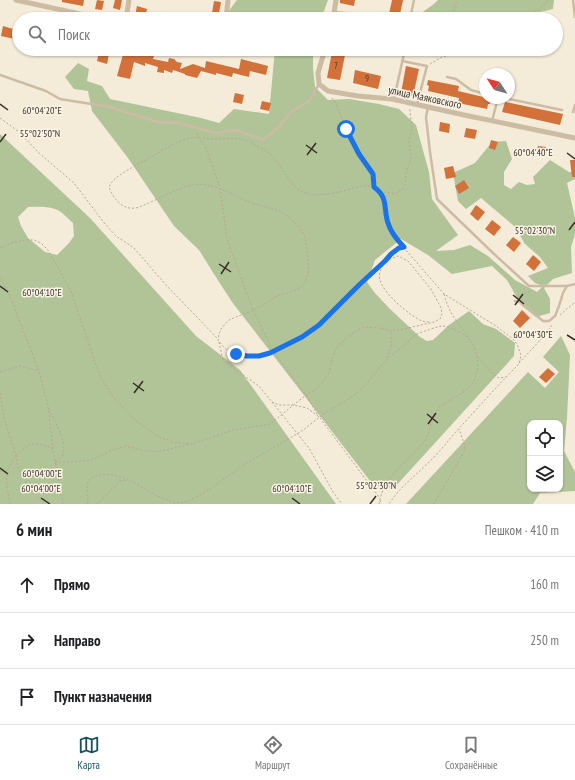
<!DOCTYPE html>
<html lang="ru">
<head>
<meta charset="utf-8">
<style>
  body { margin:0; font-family:"PT Sans Narrow",sans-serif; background:#f6f6f6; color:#202124 }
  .controls { position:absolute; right:12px; bottom:12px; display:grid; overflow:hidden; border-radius:8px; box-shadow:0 1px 3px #0004 }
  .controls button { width:36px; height:36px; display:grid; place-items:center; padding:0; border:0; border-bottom:1px solid #e0e0e0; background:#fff; color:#202124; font:20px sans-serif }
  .compass { position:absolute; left:479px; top:68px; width:36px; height:36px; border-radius:50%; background:#fff; box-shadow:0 1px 3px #0004; rotate:306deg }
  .stop { position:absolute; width:12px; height:12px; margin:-9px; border:3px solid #1a73e8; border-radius:50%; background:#fff }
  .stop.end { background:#1a73e8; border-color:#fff; box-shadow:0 1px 4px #0008 }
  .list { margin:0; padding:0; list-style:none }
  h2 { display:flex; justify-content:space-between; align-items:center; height:52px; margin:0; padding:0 16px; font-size:17px }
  h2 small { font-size:13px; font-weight:400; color:#757577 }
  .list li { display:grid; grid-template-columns:26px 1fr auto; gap:12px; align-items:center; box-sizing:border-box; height:56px; padding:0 16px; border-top:1px solid #e0e0e0 }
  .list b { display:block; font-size:15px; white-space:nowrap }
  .list em { font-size:13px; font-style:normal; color:#757577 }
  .icon { flex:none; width:22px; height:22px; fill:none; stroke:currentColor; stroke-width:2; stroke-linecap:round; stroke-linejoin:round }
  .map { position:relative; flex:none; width:575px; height:504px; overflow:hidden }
  .search { position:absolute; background:#fff; box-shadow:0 1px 3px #0004; left:12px; right:12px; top:12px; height:44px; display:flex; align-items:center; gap:10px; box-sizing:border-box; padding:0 14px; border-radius:22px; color:#757577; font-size:15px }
  .sheet { height:220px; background:#fff }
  nav { display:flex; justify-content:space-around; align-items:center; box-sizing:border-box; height:56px; border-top:1px solid #e0e0e0; background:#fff; font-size:11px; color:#757577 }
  nav a { display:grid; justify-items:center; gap:2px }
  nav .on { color:#18505d }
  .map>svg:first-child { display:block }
  .green { fill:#b0c498; fill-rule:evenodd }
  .building { fill:#d27139 }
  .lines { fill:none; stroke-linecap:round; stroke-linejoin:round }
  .path { stroke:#b9a68e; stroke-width:1; stroke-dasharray:2 2; stroke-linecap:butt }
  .lane { stroke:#cdbca4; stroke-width:2.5 }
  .street { stroke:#cdbca4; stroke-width:5 }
  .route { stroke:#1a73e8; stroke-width:5 }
  .ticks { fill:none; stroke:#382e26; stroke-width:1.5 }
  .labels { text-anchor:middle; stroke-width:3; stroke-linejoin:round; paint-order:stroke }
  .number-label { font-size:9px; fill:#5e3f2b }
  .street-label { font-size:11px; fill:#382e26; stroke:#fbf4e6 }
  .ticks-label { font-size:10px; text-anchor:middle; fill:#382e26; stroke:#fbf4e6; stroke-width:3; stroke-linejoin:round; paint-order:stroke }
</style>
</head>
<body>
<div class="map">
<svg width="575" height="504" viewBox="0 0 575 504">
  <rect width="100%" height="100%" fill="#f4ebd9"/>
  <g class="green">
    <polygon points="237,0 328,0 321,19 228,19 228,12"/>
    <polygon points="438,0 554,0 553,9 541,12 538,19 413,19 434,4"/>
    <polygon points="275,49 313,49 313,68 315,87 328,100 349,99 379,104 399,109 416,125 429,172 432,199 458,235 436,251 454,250 470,245 488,256 515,280 537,292 543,286 535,283 528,276 548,268 540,257 525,244 514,226 481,198 466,209 458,201 453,173 475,163 492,142 506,141 512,159 504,172 504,185 511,189 519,182 527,185 535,184 533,177 550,160 569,172 575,172 575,179 567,183 575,218 575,234 571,247 572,273 553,279 544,288 550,299 550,313 536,317 521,305 507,280 492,266 452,274 428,255 401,239 375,260 367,282 374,292 390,309 420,337 427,341 433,340 449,325 469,311 483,324 496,329 515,343 514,356 394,488 374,486 232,302 214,274 199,250 174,226 128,158 92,111 88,91 74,89 65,77 78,63 89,69 87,81 102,86 110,99 201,118 219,123 234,109 269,114"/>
    <path d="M 0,134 L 90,218 L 196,336 L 240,370 L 336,504 L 0,504 ZM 28,207 C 36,207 46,206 55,209 C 62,211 67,218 73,223 L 74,236 L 69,243 L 57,255 L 45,252 L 28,238 L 21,226 L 18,217 Z"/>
    <path d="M 561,336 L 570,355 L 567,418 L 564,451 L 575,472 L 575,491 L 540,493 L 533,504 L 406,504 L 528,372 L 545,388 L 559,372 L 543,357 ZM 530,423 L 560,423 L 560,489 L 530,489 Z"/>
  </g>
  <g class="building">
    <polygon points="62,0 84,0 83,6 62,2"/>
    <polygon points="97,0 104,1 102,10 95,9"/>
    <polygon points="115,0 122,0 120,10 113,8"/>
    <polygon points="340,0 355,0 354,6 340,3"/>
    <polygon points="392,0 403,0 399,19 388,19"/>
    <polygon points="214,1 221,2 219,13 217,12 215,19 211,19"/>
    <polygon points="137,6 147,9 145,18 135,16"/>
    <polygon points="3,26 13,29 13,31 19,32 19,40 1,36"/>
    <polygon points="124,51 140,55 141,51 146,52 149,54 154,56 153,59 168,62 169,58 174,59 177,62 182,63 180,69 193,64 205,68 206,61 239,69 241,59 268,66 266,75 250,71 249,77 233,73 232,77 216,73 216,75 201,71 197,78 185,75 185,74 173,70 172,73 164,70 164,73 157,72 158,67 145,63 145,66 134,62 130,79 117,76"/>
    <polygon points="99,52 109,54 107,64 97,61"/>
    <polygon points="332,52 345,55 340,80 327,78"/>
    <polygon points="406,66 419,69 413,96 401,93"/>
    <polygon points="355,70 381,76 378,89 353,83"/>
    <polygon points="428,80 459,86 458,91 492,99 490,104 488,104 487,109 458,103 459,98 428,91 429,86 427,85"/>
    <polygon points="235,93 244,95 242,104 233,102"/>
    <polygon points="262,101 271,103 269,111 260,109"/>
    <polygon points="505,102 563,114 560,125 502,112"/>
    <polygon points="440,122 450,124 449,133 439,131"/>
    <polygon points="466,128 477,130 475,139 464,137"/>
    <polygon points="491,140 498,142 495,150 489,148"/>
    <polygon points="538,146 546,147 544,156 536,155"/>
    <polygon points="570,160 575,160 575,177 572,177"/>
    <polygon points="453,166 456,177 446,179 444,168"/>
    <polygon points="464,180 469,188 459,194 455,186"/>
    <polygon points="476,205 485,212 478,221 470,214"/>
    <polygon points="492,220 501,227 494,236 485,229"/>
    <polygon points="513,237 521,243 514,252 506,245"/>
    <polygon points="533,255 541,262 534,271 526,264"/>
    <polygon points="522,310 530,318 520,328 513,321"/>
    <polygon points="548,368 555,374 546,383 539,377"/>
  </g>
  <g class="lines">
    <g class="path">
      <polyline points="451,19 457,0"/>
      <polyline points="524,19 543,6 548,0"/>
      <polyline points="442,56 443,49"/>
      <polyline points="430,64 442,57 471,49"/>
      <polyline points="332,98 337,106 346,129 359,154 373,174 374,186"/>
      <polyline points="0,118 18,131 39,153 74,183 105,224 116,236 134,248 166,285 218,339"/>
      <polyline points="197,133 199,138 205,146 220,188 227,239 253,310 273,351 306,395 319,417"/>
      <polyline points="380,191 394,194 402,190 405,184 406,172 411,158 409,142 412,127 410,112 410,108"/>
      <path d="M 403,247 C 395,250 388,256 384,263 C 381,269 378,274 380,280 C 383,293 410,316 422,321 C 425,322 428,322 431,322"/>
      <path d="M 0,248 L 15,242 L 27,240 L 34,240 L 41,243 L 47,249 L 51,255 L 71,291 L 99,374 L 113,397 L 136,421 L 159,437 L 174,442 L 192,444 L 233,430 L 270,424 L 306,395 L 318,388 L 324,380 L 329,373 L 332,358 L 337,347 L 349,336 L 356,331 L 364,327 L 379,328 L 391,331 L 404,329 L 434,322 L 440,319 L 442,314 L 441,308 L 431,289 L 408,261 L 398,256 L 385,261 L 359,285 L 319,325 L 302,337 L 270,353 L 259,356 L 247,356 L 236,354 L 227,350 L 222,345 L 218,340 L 219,334 L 221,329 L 225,324 L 229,320 C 240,315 253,311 263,305 C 267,303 271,299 275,297 C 283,293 292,293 298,289 C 312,280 309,264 307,250 C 306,246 306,242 305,238 C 303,230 290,217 283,213 C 273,208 259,206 249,202 C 229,193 210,180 188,186 C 173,190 159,199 144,205 C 141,206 138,208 135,208 C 122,210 113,198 109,187 C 110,185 111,183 112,182 C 118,174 144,161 153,156 C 164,150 179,139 191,138 C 198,137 206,139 213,139 C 224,139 235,137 246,140 C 251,142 255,145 259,147 C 265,150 270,153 274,158 C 284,169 291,190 306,193 C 316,196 328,194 339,192 C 348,190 366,183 374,187 C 388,194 384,211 388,223 C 390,230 394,235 398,241 L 444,294 L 496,326 L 513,339 L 517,344 L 521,355 L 519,364 C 500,383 482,403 464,423 C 452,435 442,450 429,462 C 415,476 400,487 389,504"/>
      <polyline points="0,276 9,294 39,371 48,406 53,449"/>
      <path d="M 444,294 C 446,302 449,309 453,316 C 458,324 465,331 470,340"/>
      <polyline points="517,297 532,290"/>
      <polyline points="560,315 575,302"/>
      <polyline points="219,342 223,361 259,386 309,448 333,492 342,504"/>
      <polyline points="478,357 493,374 499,378 506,377"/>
      <polyline points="387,358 391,346 391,331"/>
      <polyline points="519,363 544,336 552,325"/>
      <polyline points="0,372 20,366 39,371"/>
      <polyline points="0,393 4,418 16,455 18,468 28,485 43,504"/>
      <polyline points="272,402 279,405 293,405 307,408 318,416"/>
      <path d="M 49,409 C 54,420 69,445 62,456 C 60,459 57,461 55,463"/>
      <polyline points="320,418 379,497"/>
      <polyline points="55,462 73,462 92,460 110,451 126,446 141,450 158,452 190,444"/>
      <polyline points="0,471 5,472"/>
      <polyline points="380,500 381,504"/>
      <polyline points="10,504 7,487 6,472 16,455 28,445 34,444 43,444 53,449 63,504"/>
      <path d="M 87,504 L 88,502 C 88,496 86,487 88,482 C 94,471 116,474 126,479 C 140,485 152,495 168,500 C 170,501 172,502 174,503 C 192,504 217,484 231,474 C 251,459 274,448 295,435 C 306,429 315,420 325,413 C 337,406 349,400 359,391 C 366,386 370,379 375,373 C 384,361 395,352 407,343 C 410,340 413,336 417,334 C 422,332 438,326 443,326 C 452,327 463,333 470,340 C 476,347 479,363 477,372 C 473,393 451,396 439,408 C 429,418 432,431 424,442 C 406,464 384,474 379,504"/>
      <polyline points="97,504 120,481 127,480"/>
      <polyline points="433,504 439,495 464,452 465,446 459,429"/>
    </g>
    <g class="lane">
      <polyline points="573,0 575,17"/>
      <polyline points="335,12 373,16"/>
      <polyline points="410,19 414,0"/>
      <polyline points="402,61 427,66 417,104"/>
      <polyline points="0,75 46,91 60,99 110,107 158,122 179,123 216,133 236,130 263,140 279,127 291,112 309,101 319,84"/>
      <polyline points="447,77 456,79 471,90 485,94"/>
      <polyline points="504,98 562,110"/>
      <polyline points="394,99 405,49"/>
      <polyline points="428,107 426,117 430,152 437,199 493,253 529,286 567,286 575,284"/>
      <polyline points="573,112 575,105"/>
      <polyline points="492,121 498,98"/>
      <polyline points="515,301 520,302 543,321 549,321 555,316 559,306 563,293 567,286"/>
    </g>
    <g class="street">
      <polyline points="16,0 103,19"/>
      <polyline points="126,19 129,0"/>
      <polyline points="226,19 228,0"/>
      <polyline points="333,19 336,0"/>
      <polyline points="194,49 199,50 205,49"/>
      <polyline points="325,49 318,73 319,84 328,91 358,96 392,99 464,115 575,138"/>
    </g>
  </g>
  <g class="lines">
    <path class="route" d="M 236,354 L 247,356 L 259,356 L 270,353 L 302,337 L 319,325 L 359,285 L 385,261 L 391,254 L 399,248 L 404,247 C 397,240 391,233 388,223 C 383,208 389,198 374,187 L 373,174 L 359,154 L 346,129"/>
  </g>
  <path class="ticks" d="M 0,104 L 8,110M 0,142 L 6,134M 306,145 L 317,153M 567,153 L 575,159M 307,155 L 316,143M 569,230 L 575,222M 219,264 L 231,272M 221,274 L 229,262M 0,286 L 8,292M 513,295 L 524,304M 515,305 L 523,294M 567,335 L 575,340M 133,383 L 144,391M 134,393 L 143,381M 427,414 L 438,423M 428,424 L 436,413M 0,468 L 8,474M 41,498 L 50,504M 292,498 L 300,504M 370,504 L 376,496"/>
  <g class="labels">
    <g class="number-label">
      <text x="336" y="69">7</text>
      <text x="367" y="82">9</text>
    </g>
    <g class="street-label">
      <text transform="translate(425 97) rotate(12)" y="4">улица Маяковского</text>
    </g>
  </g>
  <g class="ticks-label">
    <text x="42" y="114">60°04'20"E</text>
    <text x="40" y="137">55°02'50"N</text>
    <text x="533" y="156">60°04'40"E</text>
    <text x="535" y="234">55°02'30"N</text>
    <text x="42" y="296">60°04'10"E</text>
    <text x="533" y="338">60°04'30"E</text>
    <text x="42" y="477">60°04'00"E</text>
    <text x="376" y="489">55°02'30"N</text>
    <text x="41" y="492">60°04'00"E</text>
    <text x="292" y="492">60°04'10"E</text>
  </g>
</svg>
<div class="controls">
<button><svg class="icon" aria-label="locate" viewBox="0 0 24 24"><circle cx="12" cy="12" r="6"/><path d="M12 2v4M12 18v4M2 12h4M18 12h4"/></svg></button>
<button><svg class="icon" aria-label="layers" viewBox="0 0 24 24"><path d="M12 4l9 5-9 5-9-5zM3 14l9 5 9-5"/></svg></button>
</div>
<svg class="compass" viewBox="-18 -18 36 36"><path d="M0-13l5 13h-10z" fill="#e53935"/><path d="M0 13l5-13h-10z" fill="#757577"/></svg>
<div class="stop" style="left:346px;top:129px"></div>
<div class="stop end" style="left:236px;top:354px"></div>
<div class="search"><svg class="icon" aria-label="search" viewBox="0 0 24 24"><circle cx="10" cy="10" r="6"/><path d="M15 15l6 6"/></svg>Поиск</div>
</div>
<section class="sheet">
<h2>6 мин<small>Пешком · 410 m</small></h2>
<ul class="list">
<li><svg class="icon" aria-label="ahead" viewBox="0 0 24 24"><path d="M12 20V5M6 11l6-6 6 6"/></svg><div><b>Прямо</b></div><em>160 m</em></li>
<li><svg class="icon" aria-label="right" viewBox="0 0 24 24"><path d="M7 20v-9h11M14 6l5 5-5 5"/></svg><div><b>Направо</b></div><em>250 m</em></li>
<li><svg class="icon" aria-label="arrive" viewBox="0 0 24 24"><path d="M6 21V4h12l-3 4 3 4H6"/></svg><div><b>Пункт назначения</b></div></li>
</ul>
</section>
<nav>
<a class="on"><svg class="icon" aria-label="map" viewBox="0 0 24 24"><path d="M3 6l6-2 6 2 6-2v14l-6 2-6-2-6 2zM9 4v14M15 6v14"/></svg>Карта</a>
<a><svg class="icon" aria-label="directions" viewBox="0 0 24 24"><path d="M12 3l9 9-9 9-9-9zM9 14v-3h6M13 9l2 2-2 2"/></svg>Маршрут</a>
<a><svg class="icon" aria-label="saved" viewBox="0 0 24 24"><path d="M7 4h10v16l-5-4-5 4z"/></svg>Сохранённые</a>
</nav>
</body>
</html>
